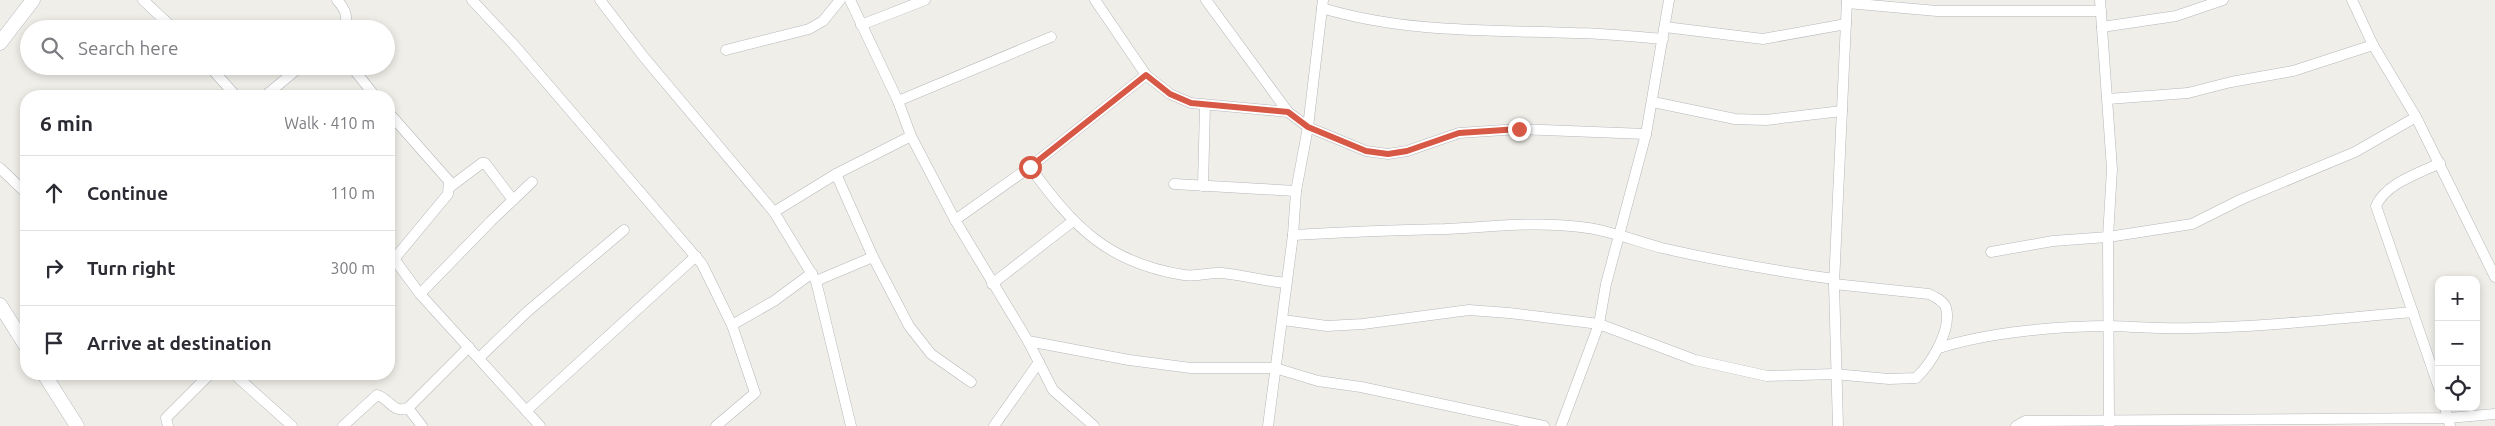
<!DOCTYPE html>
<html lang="en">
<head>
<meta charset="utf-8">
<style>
  body { margin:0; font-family:Ubuntu,sans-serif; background:#f2f2f3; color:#2b2b33 }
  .controls { position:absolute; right:15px; bottom:15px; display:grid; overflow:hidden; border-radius:10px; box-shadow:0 2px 8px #0003 }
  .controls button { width:45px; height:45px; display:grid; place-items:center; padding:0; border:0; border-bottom:1px solid #e1e1e2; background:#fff; color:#2b2b33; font:25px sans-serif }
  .stop { position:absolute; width:15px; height:15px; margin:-11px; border:4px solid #d85846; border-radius:50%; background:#fff }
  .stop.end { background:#d85846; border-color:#fff; box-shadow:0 1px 5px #0008 }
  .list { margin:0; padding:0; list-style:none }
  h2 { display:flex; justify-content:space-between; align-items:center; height:65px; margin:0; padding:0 20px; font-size:21px }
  h2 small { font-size:16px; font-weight:400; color:#7c7c81 }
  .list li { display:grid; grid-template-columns:32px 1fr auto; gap:15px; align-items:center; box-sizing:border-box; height:75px; padding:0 20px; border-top:1px solid #e1e1e2 }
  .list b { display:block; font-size:19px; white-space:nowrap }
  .list em { font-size:16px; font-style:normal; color:#7c7c81 }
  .icon { flex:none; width:28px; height:28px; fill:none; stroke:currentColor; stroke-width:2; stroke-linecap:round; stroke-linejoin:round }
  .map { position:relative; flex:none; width:2495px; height:426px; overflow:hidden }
  .search { position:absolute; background:#fff; box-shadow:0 2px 8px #0003; left:20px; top:20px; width:375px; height:55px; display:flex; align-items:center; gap:12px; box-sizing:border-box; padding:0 18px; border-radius:28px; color:#7c7c81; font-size:19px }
  .panel { position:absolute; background:#fff; box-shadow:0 2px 8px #0003; left:20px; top:90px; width:375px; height:290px; border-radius:20px }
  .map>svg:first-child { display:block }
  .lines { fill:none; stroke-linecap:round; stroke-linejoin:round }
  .street-casing { stroke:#b5b7bb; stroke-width:11 }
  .secondary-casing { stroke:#b6b9be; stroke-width:15 }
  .street { stroke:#fff; stroke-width:10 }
  .secondary { stroke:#fff; stroke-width:14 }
  .route { stroke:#d85846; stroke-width:6 }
</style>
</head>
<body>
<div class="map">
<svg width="2495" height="426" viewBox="0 0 2495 426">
  <rect width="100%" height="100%" fill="#f0eee8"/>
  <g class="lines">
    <g class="street-casing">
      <g id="street">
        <polyline points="143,0 174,29"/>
        <path d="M 337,0 C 345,9 350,18 342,29"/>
        <polyline points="472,0 515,46 702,264 732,325 755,393 716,426"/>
        <polyline points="600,0 643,56 774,212 836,174 911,136"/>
        <polyline points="850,0 898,101 911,136 955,220 1028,341 1129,360 1191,368 1275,368 1318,381 1361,387 1544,426"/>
        <polyline points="1095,0 1146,75"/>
        <polyline points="1206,0 1288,112 1308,127 1366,151 1388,154 1407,151 1459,133 1519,129 1646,134"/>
        <polyline points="2100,0 2112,169 2108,237 2109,425"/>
        <polyline points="2352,0 2373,45 2416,117 2495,277"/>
        <polyline points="1847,3 1937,11 2101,11"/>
        <path d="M 1322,8 C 1404,33 1490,30 1575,33 C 1604,33 1634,37 1663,39"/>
        <polyline points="861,25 925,0"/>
        <polyline points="1665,27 1763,39 1846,24"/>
        <polyline points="2102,27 2176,16 2223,0"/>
        <polyline points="726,50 809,29 823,21 840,0"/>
        <polyline points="209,66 236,96"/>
        <polyline points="351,66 375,96"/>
        <polyline points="265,96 301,66"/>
        <polyline points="2108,99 2188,93 2231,82 2293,71 2373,45"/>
        <polyline points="898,101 1051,37"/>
        <polyline points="1653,102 1735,119 1766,120 1842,111"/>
        <polyline points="389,113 449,181 448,194 395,258"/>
        <path d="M 1030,167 C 1073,226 1107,263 1184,275 C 1196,277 1209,272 1222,273 C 1243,275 1264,281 1286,283"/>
        <polyline points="0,168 26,193"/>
        <polyline points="836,174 873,257 909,326 931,354 971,382"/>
        <polyline points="1174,184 1296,191"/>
        <polyline points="1203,186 1205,106"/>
        <polyline points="450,187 482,163 485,163 513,200"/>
        <polyline points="774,212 816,281 851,426"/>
        <polyline points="955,220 1030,167 1146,75 1170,94 1191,103 1288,112"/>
        <path d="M 1293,235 C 1344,232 1394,230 1445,229 C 1491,227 1536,221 1581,227 C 1610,230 1635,241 1662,248 C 1719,261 1776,271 1834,279"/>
        <polyline points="389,252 420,294 540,426"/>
        <polyline points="1991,252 2053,241 2108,237 2192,224 2242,199 2355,152 2416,117"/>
        <polyline points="816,281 873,257"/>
        <polyline points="992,284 1073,221"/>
        <polyline points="420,294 491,221 532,182"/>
        <path d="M 1283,320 L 1327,326 L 1363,324 L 1469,310 L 1509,313 L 1599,324 L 1695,360 L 1767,376 L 1834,374 L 1889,379 L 1916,378 C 1931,364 1952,330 1946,308 C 1944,301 1935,297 1929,294 L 1834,284"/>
        <polyline points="732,325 774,301 812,273"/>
        <polyline points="1028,341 1053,390 1094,426"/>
        <path d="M 1939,348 C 1989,332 2059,326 2111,326 C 2139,327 2167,329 2194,328 C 2267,327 2340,318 2413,312"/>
        <polyline points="479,358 528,311 624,230"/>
        <polyline points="234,374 292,426"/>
        <path d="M 2439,388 L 2376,206 C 2386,183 2418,174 2440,163"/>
        <polyline points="2445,407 2450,426"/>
        <polyline points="408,408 422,426"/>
        <polyline points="526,411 696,256"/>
        <polyline points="168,426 166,418 210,374"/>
        <path d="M 343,426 L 377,395 C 389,398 393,414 408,408 L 469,347"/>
        <polyline points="994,426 1039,362"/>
        <polyline points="1268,426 1293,235 1296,191 1308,127 1323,0"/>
        <polyline points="1561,426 1599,324 1606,284 1646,134 1669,0"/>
        <polyline points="1838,426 1834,284 1847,0"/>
        <polyline points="2016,426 2025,421 2448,418 2495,414"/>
      </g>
    </g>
    <g class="secondary-casing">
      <g id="secondary">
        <polyline points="0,43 33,0"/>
        <polyline points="0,305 26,346"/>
        <polyline points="44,374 77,426"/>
      </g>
    </g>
    <use href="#street" class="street"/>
    <use href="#secondary" class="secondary"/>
  </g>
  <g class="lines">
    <polyline class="route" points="1030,167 1146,75 1170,94 1191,103 1288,112 1308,127 1366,151 1388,154 1407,151 1459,133 1519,129"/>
  </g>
</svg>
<div class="controls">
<button>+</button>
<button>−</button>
<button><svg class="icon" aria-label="locate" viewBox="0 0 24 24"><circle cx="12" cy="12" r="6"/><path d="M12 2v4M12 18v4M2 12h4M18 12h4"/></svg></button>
</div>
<div class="stop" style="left:1030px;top:167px"></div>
<div class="stop end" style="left:1519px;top:129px"></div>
<div class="search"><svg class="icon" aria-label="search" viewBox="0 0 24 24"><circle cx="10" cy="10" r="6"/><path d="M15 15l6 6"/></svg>Search here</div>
<section class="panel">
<h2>6 min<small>Walk · 410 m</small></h2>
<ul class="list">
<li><svg class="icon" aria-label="ahead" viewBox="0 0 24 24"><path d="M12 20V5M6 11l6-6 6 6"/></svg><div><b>Continue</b></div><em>110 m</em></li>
<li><svg class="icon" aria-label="right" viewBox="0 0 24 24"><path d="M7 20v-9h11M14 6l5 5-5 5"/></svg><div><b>Turn right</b></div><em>300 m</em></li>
<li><svg class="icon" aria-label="arrive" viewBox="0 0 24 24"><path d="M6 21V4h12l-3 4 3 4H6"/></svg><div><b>Arrive at destination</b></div></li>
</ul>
</section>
</div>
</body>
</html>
